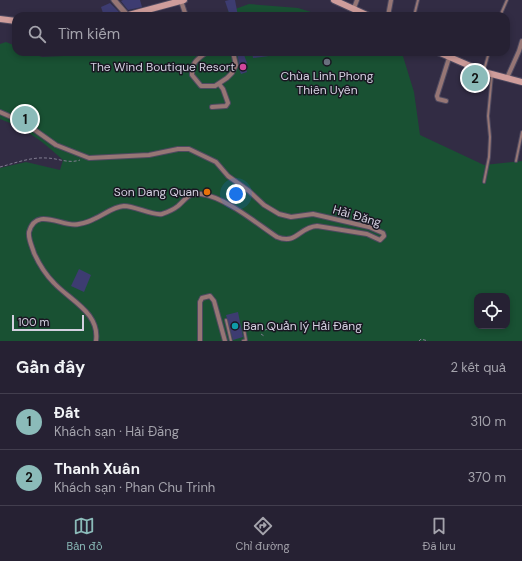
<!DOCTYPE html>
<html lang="vi">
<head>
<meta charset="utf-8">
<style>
  body { margin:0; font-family:"DM Sans",sans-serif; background:#322e3f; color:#f1f3f6 }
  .controls { position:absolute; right:12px; bottom:12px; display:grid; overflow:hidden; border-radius:8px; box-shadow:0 2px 6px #0003 }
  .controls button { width:36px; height:36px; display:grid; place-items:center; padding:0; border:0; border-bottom:1px solid #423e4e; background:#262133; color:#f1f3f6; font:20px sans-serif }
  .scale { position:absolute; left:12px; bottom:10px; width:72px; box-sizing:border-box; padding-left:4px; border:2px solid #d3d0e0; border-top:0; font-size:11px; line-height:14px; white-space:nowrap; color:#d3d0e0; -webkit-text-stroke:3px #191722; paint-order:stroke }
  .you { position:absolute; left:236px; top:194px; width:14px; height:14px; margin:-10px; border:3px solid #fff; border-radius:50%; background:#1a73e8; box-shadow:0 0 0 6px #1a73e833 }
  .badge { display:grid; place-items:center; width:26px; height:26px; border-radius:50%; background:#8bbbb9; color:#111; font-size:13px; font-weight:700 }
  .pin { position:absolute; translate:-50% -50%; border:2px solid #fff; box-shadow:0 1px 4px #0006 }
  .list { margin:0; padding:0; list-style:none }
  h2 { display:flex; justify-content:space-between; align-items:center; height:52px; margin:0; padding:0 16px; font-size:17px }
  h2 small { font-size:13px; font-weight:400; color:#a4a3ac }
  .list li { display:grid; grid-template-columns:26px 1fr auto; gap:12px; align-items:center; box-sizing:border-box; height:56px; padding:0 16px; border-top:1px solid #423e4e }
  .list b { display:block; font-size:15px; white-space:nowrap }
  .list p { margin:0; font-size:13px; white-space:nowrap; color:#a4a3ac }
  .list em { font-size:13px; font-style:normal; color:#a4a3ac }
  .icon { flex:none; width:22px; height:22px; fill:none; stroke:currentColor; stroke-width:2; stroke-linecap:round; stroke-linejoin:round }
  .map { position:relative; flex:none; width:522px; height:341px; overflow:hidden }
  .search { position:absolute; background:#262133; box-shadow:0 2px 6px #0003; left:12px; right:12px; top:12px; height:44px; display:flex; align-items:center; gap:10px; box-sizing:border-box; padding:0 14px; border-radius:12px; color:#a4a3ac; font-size:15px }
  .sheet { height:164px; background:#262133 }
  nav { display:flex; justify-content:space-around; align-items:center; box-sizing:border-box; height:56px; border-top:1px solid #423e4e; background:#262133; font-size:11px; color:#a4a3ac }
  nav a { display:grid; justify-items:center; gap:2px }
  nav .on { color:#8bbbb9 }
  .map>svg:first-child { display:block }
  .green { fill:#195133; fill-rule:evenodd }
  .building { fill:#3d3c71 }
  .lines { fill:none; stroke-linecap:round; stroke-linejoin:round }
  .service-casing { stroke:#4f4a60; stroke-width:4 }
  .minor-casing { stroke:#4f4a60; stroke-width:6 }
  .tertiary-casing { stroke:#4f4a60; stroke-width:7 }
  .secondary-casing { stroke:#4f4a60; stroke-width:8 }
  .path { stroke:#817d91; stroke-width:1; stroke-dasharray:3 2; stroke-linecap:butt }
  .service { stroke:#967675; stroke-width:2 }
  .minor { stroke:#967675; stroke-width:4 }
  .tertiary { stroke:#967675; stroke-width:5 }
  .secondary { stroke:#cf9d9b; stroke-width:6 }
  .worship-dot { fill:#6b7280; stroke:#191722; stroke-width:1.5 }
  .hotel-dot { fill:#d1479c; stroke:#191722; stroke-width:1.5 }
  .food-dot { fill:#e8710a; stroke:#191722; stroke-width:1.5 }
  .culture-dot { fill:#0f9aa8; stroke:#191722; stroke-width:1.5 }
  .labels { text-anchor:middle; stroke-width:3; stroke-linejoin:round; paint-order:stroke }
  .poi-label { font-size:12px; fill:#d3d0e0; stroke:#191722; text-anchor:end }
  .street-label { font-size:12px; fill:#d3d0e0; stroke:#191722 }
</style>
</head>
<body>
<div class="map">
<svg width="522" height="341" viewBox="0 0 522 341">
  <rect width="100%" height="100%" fill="#322c44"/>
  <g class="green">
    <polygon points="249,4 298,8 324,16 216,16"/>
    <path d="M 6,42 L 16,46 L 16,52 L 29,52 L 42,57 L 63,56 L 73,52 L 400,52 L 402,53 L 414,92 L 420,135 L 484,165 L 522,161 L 522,341 L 0,341 L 0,168 L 26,162 L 60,170 L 63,160 C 42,141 27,129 0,119 L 0,44 ZM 477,296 L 507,296 L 507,326 L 477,326 Z"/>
  </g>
  <g class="building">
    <polygon points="123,0 140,0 142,7 128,10 121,1"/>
    <polygon points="229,0 235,0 238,16 230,16 225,1"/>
    <polygon points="110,3 121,14 121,16 104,16 101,7"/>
    <polygon points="237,52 243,52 247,63 246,64 248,68 246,69 247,72 241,74 239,69 239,64"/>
    <polygon points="252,52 268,52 269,56 253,58"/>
    <polygon points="79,269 91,275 84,292 71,286"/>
    <polygon points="238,312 243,337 233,340 226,315"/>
  </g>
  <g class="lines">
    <g class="service-casing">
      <g id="service">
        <polyline points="414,16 418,0"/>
        <polyline points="500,16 507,0"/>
        <polyline points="484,70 489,52"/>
        <polyline points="516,161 522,132"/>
        <polyline points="484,182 489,157 490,137 488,116 492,75"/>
        <polyline points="226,320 231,341"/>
        <polyline points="243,341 246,340 244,329"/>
      </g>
    </g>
    <g class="minor-casing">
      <g id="minor">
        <polyline points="181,1 186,16"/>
        <polyline points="354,8 357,0"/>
        <polyline points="388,16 391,0"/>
        <path d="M 207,52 C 197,60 192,61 192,75 L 201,86 L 215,86 L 227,78 L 232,73 L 236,65 L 233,52"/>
        <polyline points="507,78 519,51 522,41"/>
        <polyline points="446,101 438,99 437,96 449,58"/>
        <polyline points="212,107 226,106 228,103 223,89 219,84"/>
        <path d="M 0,112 L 25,123 L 56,145 L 89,158 L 149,155 L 178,149 L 189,149 L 216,162 L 228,176 L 249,191 L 264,205 L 279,214 L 291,217 L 313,214 L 369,227 L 383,233 L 384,236 L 380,240 L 367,234 L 317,226 C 299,227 297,245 277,237 C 256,223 225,197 201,194 C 189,192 186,199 178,206 C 173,210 168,212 162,214 C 153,216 135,206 124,206 C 112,207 104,215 94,219 C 89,222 84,223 79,224 C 65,229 36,205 29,232 C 28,239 32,246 34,253 C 39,264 45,274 54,283 C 71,301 100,313 96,341"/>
        <polyline points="200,341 200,302 202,298 210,296 214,301 225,341"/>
      </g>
    </g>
    <g class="tertiary-casing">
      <polyline id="tertiary" points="114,0 127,15"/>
    </g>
    <g class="secondary-casing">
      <g id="secondary">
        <polyline points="334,0 369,16"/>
        <polyline points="125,16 184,0"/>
        <polyline points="0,19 16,21"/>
        <polyline points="438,52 484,72 522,82"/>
      </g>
    </g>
    <g class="path">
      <path d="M 0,167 C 15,163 31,157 46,158 C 58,158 68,164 80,160"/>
      <polyline points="265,330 274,327"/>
      <polyline points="261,334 264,336"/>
      <polyline points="419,341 421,339 428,341"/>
    </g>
    <use href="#service" class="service"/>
    <use href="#minor" class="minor"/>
    <use href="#tertiary" class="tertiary"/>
    <use href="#secondary" class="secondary"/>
  </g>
  <circle class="worship-dot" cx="327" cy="62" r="4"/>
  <circle class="hotel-dot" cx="243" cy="67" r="4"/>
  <circle class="food-dot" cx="207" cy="192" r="4"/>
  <circle class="culture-dot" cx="235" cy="326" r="4"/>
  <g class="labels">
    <g class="poi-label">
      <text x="235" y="71">The Wind Boutique Resort</text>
      <text x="327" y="80" text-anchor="middle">Chùa Linh Phong<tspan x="327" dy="14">Thiên Uyên</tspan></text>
      <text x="199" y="196">Son Dang Quan</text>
      <text x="243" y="330" text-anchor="start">Ban Quản lý Hải Đăng</text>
    </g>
    <g class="street-label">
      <text transform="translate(357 216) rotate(16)" y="4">Hải Đăng</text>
    </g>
  </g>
</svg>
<div class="controls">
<button><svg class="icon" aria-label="locate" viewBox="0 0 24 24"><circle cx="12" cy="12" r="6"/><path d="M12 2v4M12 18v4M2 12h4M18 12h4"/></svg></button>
</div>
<div class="scale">100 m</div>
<div class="you"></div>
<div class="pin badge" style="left:25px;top:119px">1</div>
<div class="pin badge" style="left:475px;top:78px">2</div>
<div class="search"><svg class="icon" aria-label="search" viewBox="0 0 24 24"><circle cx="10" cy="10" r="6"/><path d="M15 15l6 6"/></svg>Tìm kiếm</div>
</div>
<section class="sheet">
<h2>Gần đây<small>2 kết quả</small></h2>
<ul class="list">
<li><span class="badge">1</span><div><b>Đất</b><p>Khách sạn · Hải Đăng</p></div><em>310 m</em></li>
<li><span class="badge">2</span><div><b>Thanh Xuân</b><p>Khách sạn · Phan Chu Trinh</p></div><em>370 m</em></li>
</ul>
</section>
<nav>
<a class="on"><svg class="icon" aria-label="map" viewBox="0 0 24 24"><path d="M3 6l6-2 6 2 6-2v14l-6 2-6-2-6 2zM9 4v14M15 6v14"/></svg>Bản đồ</a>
<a><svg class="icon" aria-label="directions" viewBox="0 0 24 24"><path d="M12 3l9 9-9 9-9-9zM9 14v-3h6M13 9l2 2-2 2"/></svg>Chỉ đường</a>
<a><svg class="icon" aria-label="saved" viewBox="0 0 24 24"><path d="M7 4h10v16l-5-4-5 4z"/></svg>Đã lưu</a>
</nav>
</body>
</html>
